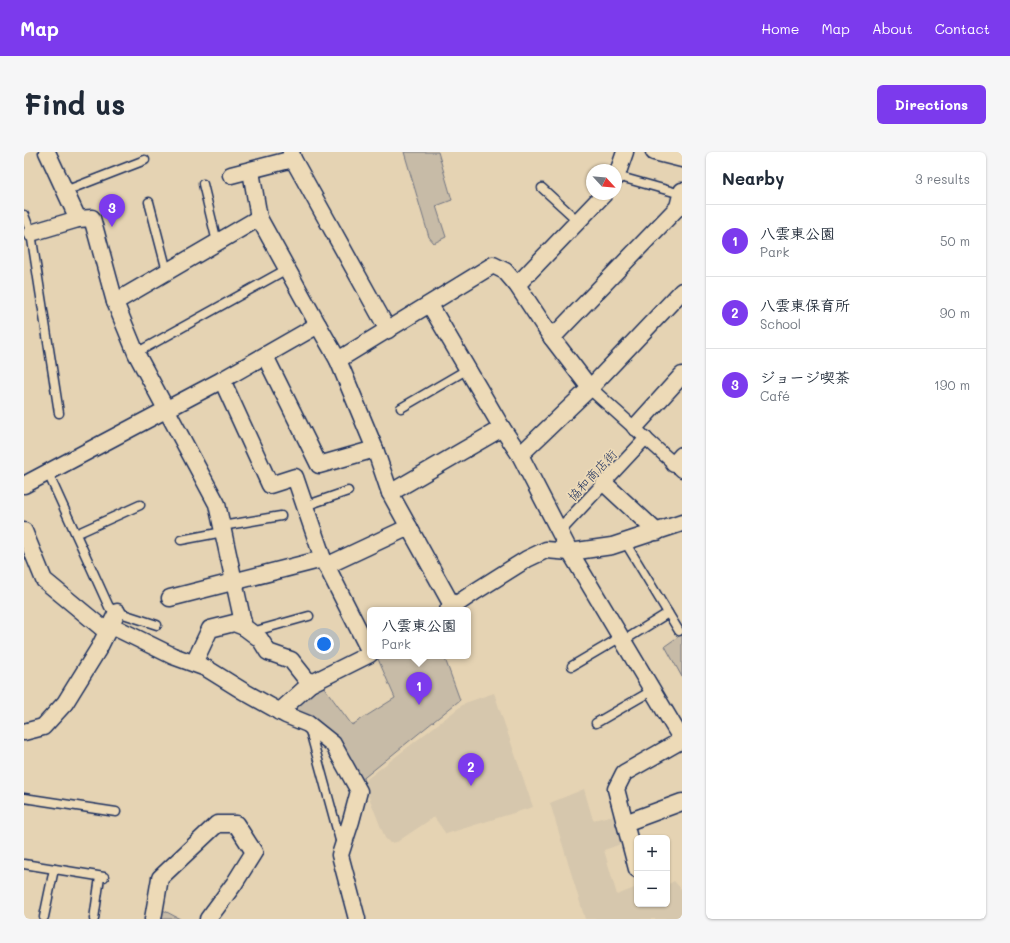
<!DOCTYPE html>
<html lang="en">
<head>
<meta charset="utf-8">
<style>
  body { margin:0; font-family:Mali,"Klee One",sans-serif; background:#f6f6f7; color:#1f2937 }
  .controls { position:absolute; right:12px; bottom:12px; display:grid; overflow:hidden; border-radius:6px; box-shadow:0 1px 3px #0004 }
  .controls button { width:36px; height:36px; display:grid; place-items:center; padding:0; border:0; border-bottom:1px solid #e0e1e3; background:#fff; color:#1f2937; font:20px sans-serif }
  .compass { position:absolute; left:562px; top:12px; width:36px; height:36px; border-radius:50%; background:#fff; box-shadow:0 1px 3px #0004; rotate:116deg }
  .you { position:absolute; left:300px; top:492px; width:14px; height:14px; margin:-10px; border:3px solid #fff; border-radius:50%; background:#1a73e8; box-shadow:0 0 0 6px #1a73e833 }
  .badge { display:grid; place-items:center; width:26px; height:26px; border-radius:50%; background:#7c3aed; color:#fff; font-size:13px; font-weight:700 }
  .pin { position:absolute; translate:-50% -33px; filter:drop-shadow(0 1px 2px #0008) }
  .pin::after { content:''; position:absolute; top:21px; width:14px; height:12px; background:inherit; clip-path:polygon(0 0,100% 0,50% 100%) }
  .popup { position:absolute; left:343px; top:455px; width:104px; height:52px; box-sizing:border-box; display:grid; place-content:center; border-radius:6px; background:#fff; filter:drop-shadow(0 1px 3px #0005); font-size:13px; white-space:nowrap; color:#747a83 }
  .popup b { font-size:15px; color:#1f2937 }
  .popup::after { content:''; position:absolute; left:50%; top:100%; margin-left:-8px; border:8px solid transparent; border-top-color:#fff }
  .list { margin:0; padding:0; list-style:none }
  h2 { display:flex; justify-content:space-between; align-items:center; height:52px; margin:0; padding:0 16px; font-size:17px }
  h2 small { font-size:13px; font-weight:400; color:#747a83 }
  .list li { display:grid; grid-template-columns:26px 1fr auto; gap:12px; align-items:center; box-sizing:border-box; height:72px; padding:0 16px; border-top:1px solid #e0e1e3 }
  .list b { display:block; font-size:15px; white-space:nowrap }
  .list p { margin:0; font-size:13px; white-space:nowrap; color:#747a83 }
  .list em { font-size:13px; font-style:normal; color:#747a83 }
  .map { position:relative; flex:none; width:658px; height:767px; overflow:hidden; border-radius:6px }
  header { display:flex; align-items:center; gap:24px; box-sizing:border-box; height:56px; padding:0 20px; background:#7c3aed; color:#fff }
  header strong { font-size:19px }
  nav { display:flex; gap:22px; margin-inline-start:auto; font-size:14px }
  .intro { display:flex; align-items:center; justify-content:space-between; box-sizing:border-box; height:96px; padding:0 24px }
  h1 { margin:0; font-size:28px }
  .button { padding:10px 18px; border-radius:6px; background:#7c3aed; color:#fff; font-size:14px; font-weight:700 }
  main { display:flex; gap:24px; padding:0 24px }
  aside { flex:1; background:#fff; border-radius:6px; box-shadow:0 1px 3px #0004 }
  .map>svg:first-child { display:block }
  .built { fill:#d6c7ad }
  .green { fill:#c7bba7; stroke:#717582 }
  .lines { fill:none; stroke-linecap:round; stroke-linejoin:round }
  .service-casing { stroke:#1b2f5e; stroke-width:11 }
  .pedestrian-casing { stroke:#1b2f5e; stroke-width:15 }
  .minor-casing { stroke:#1b2f5e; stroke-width:19 }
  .service { stroke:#eddab7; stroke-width:8 }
  .pedestrian { stroke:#eddab7; stroke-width:12 }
  .minor { stroke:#eddab7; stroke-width:16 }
  .labels { text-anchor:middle; stroke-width:3.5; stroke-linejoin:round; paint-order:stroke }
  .street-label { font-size:13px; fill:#1b2f5e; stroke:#eddab7 }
</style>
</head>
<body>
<header>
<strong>Map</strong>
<nav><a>Home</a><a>Map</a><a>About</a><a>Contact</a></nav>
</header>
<div class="intro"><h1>Find us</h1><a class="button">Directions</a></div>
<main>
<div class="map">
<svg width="658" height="767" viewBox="0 0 658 767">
  <rect width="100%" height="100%" fill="#e5d3b3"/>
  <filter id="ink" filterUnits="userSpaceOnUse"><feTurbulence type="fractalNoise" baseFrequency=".025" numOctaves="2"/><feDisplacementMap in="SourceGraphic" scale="8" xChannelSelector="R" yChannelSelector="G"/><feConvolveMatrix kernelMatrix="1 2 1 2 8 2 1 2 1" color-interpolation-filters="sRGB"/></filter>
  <g filter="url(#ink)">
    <g class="built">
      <polygon points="470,541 509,655 422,682 410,665 373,690 366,691 361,686 339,630 441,551"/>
      <polygon points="560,637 569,668 590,663 600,691 580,698 593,743 613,735 613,752 643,752 643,733 650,729 658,738 658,767 561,767 526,651"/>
    </g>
    <g class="green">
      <polygon points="380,0 414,0 428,48 412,54 422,85 410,91 405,85"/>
      <polygon points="658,482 658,525 641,494"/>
      <polygon points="359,504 420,504 436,548 336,629 307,584 260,558 299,534 328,573 371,546 354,507"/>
      <polygon points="139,758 156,767 138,767"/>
    </g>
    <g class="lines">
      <g class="service-casing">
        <g id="service">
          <polyline points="593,24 657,42"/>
          <polyline points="179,32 193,90"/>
          <polyline points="518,36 554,69"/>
          <polyline points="41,39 121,8"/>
          <polyline points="125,50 143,119"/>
          <polyline points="0,63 7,81 35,261"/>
          <polyline points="112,201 263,117"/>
          <polyline points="377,256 444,217"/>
          <polyline points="24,321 85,455 93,460 133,473"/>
          <polyline points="281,354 324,339"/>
          <polyline points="198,374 257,364"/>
          <polyline points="52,382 116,353"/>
          <polyline points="157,388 199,380"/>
          <polyline points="601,390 655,479"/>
          <polyline points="228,480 285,464"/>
          <polyline points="599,489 644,461"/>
          <polyline points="548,514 597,485"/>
          <polyline points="572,571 629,538"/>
          <polyline points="285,575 317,692"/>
          <polyline points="0,646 92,660"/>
          <polyline points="0,712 80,725"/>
          <polyline points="20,765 30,717"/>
          <polyline points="70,767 76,725"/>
        </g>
      </g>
      <g class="pedestrian-casing">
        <g id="pedestrian">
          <polyline points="566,236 658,319"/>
          <polyline points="535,379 622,286"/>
        </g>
      </g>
      <g class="minor-casing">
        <g id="minor">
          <polyline points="23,0 54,67 68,66 91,150 112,201 193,352 220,475 236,487 244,500 267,508 286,532"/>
          <polyline points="267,0 269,7 364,178"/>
          <polyline points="630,0 658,7"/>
          <polyline points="227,19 235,66 294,173"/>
          <polyline points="207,23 269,7"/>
          <polyline points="592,26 601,0"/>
          <polyline points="7,81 54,67"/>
          <polyline points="493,133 580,42"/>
          <polyline points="91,150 235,66"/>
          <polyline points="406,153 478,276 496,303 546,400 658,588"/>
          <polyline points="528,186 654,55 658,39"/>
          <polyline points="241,204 295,313 351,297"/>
          <polyline points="314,208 469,113 481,119 493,133 528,186 566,236"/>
          <polyline points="198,228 246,333 271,325 299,407 346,500"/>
          <polyline points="611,275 658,223"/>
          <polyline points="496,303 566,236 658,139"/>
          <polyline points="650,312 658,303"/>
          <polyline points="580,331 633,380"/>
          <polyline points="0,333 198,228 294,173 314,208 351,297 366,341 429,455"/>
          <polyline points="366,341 478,276"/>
          <polyline points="0,379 20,428 83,480"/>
          <polyline points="302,414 385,375"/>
          <polyline points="146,446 299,407"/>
          <polyline points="424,458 452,439 503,407 522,398 546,400 588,394 658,371"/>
          <polyline points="86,473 149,504 182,516 219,539 262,563 284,572 309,592 335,639 327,669 316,703 333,767"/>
          <polyline points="170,511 186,477 210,471 220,475"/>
          <polyline points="255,560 286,532 346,502"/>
          <polyline points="0,580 19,575 41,551 75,496 93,460"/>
          <polyline points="601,671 658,650"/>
          <polyline points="613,717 592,637 600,621 658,588"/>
          <polyline points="129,767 136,726 193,672 212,672 230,700 210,732 184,767"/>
        </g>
      </g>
      <use href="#service" class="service"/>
      <use href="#pedestrian" class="pedestrian"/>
      <use href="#minor" class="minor"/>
    </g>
  </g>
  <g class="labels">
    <g class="street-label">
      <text transform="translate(568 323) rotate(-47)" y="5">協和商店街</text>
    </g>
  </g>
</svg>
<div class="controls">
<button>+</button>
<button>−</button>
</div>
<svg class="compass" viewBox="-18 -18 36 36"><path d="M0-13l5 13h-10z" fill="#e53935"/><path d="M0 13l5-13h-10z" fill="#747a83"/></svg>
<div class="you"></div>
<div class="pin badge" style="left:395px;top:553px">1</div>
<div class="popup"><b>八雲東公園</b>Park</div>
<div class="pin badge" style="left:447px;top:634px">2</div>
<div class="pin badge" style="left:88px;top:75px">3</div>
</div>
<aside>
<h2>Nearby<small>3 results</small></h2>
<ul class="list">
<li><span class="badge">1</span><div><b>八雲東公園</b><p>Park</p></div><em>50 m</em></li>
<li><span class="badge">2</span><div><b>八雲東保育所</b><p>School</p></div><em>90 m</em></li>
<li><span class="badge">3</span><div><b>ジョージ喫茶</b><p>Café</p></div><em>190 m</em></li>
</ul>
</aside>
</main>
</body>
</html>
